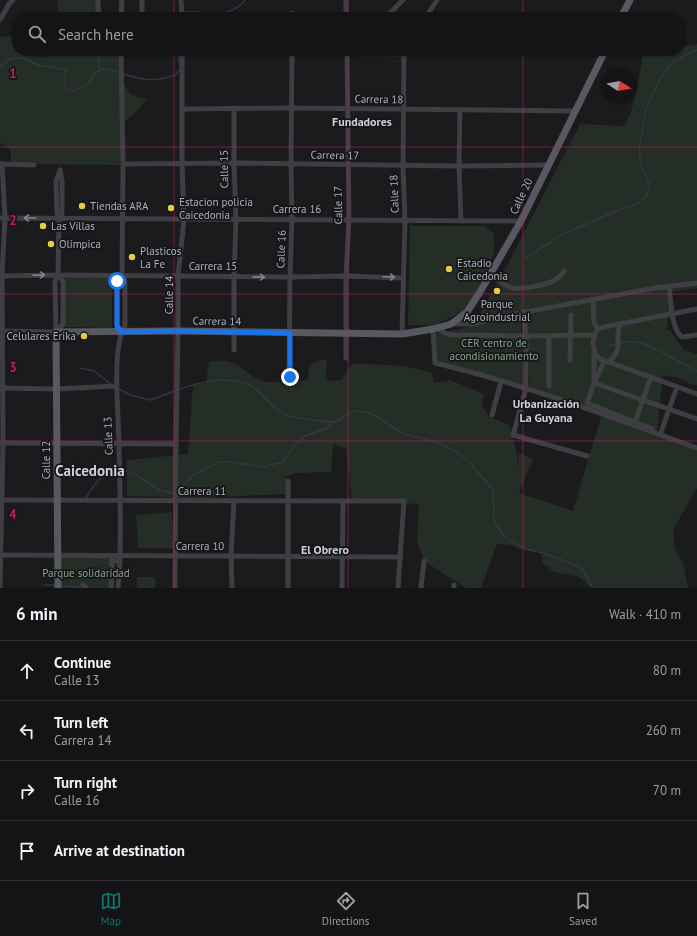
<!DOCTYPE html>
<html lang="en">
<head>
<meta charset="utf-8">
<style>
  body { margin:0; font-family:"PT Sans",sans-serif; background:#212123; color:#f1f3f6 }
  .compass { position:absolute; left:601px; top:68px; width:36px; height:36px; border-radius:50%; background:#141416; box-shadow:0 1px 3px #0004; rotate:101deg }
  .stop { position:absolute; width:12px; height:12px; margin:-9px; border:3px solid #1a73e8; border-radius:50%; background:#fff }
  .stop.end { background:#1a73e8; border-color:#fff; box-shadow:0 1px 4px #0008 }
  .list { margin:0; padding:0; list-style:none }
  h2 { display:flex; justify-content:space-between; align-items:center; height:52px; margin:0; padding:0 16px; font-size:17px }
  h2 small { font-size:13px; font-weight:400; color:#9d9ea1 }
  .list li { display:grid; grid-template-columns:26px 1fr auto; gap:12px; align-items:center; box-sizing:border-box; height:60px; padding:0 16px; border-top:1px solid #333335 }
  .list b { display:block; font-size:15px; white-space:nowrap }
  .list p { margin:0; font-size:13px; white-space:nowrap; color:#9d9ea1 }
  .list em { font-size:13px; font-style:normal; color:#9d9ea1 }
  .icon { flex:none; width:22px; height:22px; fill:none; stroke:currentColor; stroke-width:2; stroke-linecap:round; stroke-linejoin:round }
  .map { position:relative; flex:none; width:697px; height:588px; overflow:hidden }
  .search { position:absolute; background:#141416; box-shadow:0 1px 3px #0004; left:12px; right:12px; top:12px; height:44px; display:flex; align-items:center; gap:10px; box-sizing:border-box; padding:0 14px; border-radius:16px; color:#9d9ea1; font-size:15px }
  .sheet { height:292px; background:#141416 }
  nav { display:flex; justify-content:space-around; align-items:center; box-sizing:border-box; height:56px; border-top:1px solid #333335; background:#141416; font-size:11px; color:#9d9ea1 }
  nav a { display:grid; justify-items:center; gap:2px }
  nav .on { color:#0f766e }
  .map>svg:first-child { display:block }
  .green { fill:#252d27 }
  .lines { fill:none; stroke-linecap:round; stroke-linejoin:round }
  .stream { stroke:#313740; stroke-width:1.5 }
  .minor { stroke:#3e3e43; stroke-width:5 }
  .major { stroke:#585860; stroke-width:7 }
  .oneway { stroke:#81828b }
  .route { stroke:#1a73e8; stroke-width:5 }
  .grid { fill:none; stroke:#c12060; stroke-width:1; stroke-opacity:0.55 }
  .poi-dot { fill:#e7ca48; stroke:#161518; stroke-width:1.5 }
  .labels { text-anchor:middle; stroke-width:3.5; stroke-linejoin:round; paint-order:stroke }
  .street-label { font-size:11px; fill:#aeb0bb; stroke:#161518 }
  .poi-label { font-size:11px; fill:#aeb0bb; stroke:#161518; text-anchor:start }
  .park-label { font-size:11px; fill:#86a58d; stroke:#161518 }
  .neighbourhood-label { font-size:12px; font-weight:bold; fill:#cfd0d7; stroke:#161518 }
  .district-label { font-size:15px; font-weight:bold; fill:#cfd0d7; stroke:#161518 }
  .grid-label { font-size:13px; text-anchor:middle; font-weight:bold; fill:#c12060; stroke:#161518; stroke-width:3.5; stroke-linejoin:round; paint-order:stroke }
</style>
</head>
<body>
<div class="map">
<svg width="697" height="588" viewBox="0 0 697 588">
  <rect width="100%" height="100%" fill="#1b1a1d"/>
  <g class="green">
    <polygon points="57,0 98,0 96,17 59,17"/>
    <path d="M 9,36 L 17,41 L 17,51 L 27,51 L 31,56 L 45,57 L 52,53 L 53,51 L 119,51 C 117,61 123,89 132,95 C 136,97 143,98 147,99 L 135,113 L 124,122 L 120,165 L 11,164 L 11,150 L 0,143 L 0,37 Z"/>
    <path d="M 697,44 L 697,288 L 671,292 L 667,330 L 670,330 L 684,350 L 697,354 L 697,385 C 687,384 689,382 682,379 C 678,377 668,377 663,375 L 657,432 L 697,447 L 697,488 L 673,530 L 675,549 L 683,563 L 688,588 L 591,588 L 579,577 L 554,572 L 543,563 L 541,552 L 522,550 L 510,545 L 497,544 L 481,588 L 466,588 L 424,561 L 417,541 L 419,504 L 352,501 L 346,449 L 334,444 L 333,446 L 331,472 L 295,473 L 286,477 L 286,494 L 198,498 L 127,496 L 127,460 L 188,454 L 193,384 L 206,383 L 209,362 L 223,360 L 238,365 L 252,376 L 264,382 L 304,381 L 308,379 L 309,366 L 316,361 L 327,359 L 326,376 L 329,381 L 341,380 L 352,364 C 380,364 406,364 432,373 L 434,382 L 443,382 L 450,380 L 484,394 L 482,405 L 489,417 L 510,425 L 511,434 L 517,453 L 518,467 L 519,453 L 533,459 L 519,493 L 573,511 L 602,413 L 530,387 L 526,318 L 521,318 L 523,385 L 436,362 L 434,334 L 468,327 L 476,319 L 498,283 L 580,124 L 624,126 C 636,107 639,76 643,54 L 649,51 L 680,51 L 680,47 Z"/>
    <polygon points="410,226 485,226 494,234 494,252 482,286 464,311 435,325 408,325"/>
    <polygon points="65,278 112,278 112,328 64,327"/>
    <polygon points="172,512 173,548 138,548 136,515"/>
    <polygon points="58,557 115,558 114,588 57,588"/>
    <rect x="137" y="577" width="18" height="11"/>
  </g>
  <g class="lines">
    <g class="stream">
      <polyline points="100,8 102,17"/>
      <path d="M 183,13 C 193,9 203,14 214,14 C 224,14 240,9 245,0"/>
      <polyline points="177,51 180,66"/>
      <path d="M 0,68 C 6,59 18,55 28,60 C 32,62 34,64 39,65 C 44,67 49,66 54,67 C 58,68 62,69 66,71 L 65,83 L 67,89 L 73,91 C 77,89 82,88 85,86 C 92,81 94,68 105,69 C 110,69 116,72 120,73 C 142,80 155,83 177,74 L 180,69"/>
      <polyline points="99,71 99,51"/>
      <polyline points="526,258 561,235 621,209 635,205 646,197 649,190 649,184 641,164 639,149 646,109 658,82 670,65 680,58 697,50"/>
      <path d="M 620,343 C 647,336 673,361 697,371"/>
      <polyline points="606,347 616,344"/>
      <polyline points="80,368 94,371 112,385"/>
      <polyline points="119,389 130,395 150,400 175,391"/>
      <path d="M 178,390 C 199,381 233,375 253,387 C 265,395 272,409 286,415 C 302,420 319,421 335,422"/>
      <path d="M 121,470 C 141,471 153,493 173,493"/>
      <polyline points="178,489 184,485 193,475 219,462 232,462 263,467 283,462 294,445 305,436 325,429 351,412 358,411 371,413 402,433 440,443 458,453 470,463 493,490 494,517 496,524 504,536 509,540 529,550 543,553 576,565 582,569 593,588"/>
      <path d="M 86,498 C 96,481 99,477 118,470"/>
      <polyline points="44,585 56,585"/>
      <polyline points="60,586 82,587"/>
    </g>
    <g class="minor">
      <polyline points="181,0 182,17"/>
      <polyline points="346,0 346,17"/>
      <polyline points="98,17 98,0"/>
      <polyline points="121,17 122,0"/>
      <polyline points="142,17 142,0"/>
      <polyline points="292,17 292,13"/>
      <polyline points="386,17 403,0"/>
      <polyline points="426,17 437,0"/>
      <polyline points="0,20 9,4 13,0"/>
      <polyline points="292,53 404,54"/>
      <polyline points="234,108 234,163 236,220 234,276 234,350"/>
      <polyline points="183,109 291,108 575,111"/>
      <polyline points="460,110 459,166 461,221"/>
      <polyline points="0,164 34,165"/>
      <polyline points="123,164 234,163 459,166 548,165"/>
      <polyline points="0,218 521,221"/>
      <polyline points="59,218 57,214 56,181 60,170"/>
      <path d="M 490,274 C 496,279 502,284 509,287 C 518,291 546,285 555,280 C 559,278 562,274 564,271"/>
      <polyline points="0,276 58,275 290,277 346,276 403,278"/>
      <path d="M 669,286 C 671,300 671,329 682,337 L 697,335"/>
      <polyline points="593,300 594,323 598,329 604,327 697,309"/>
      <polyline points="524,313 526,341 526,389 513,435 587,456"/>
      <polyline points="452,324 473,324 504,316 655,288 697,283"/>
      <polyline points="436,328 447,334 455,335 526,336 595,335"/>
      <path d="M 433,329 L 435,363 C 524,384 611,417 697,448"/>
      <path d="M 598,329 C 591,338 592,352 600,359 L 697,394"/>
      <polyline points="0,331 56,332"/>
      <polyline points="121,331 117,325 117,281 122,275"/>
      <polyline points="56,332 55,281 58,275 59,218 62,214 62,181 60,170"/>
      <polyline points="56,332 63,324 63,281 58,275"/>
      <polyline points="402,334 405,220 403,166 404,54"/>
      <polyline points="594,352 594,382"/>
      <polyline points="346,358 346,276 349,220 347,51"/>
      <polyline points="570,360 571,315"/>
      <polyline points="604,362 594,383 587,403 652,429"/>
      <path d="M 608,362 C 625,350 614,339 620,324"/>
      <polyline points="289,377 290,277 292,219 291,164 292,51"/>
      <polyline points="594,383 697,419"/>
      <polyline points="549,386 549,336"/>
      <polyline points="0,388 57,389 116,386"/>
      <polyline points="492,415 501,382"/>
      <polyline points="635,422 651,377"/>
      <polyline points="661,432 677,387"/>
      <polyline points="1,443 176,444"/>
      <polyline points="0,500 404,501 398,588"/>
      <polyline points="0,555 401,557"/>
      <polyline points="83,585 86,588"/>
      <polyline points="0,588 3,443 2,276 5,218 2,164"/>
      <polyline points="111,588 112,560 120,562"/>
      <path d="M 118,588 C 122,540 120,492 119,444 C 119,418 111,347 125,326 L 125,281 L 122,275 L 123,164 L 121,51"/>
      <polyline points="175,588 176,444 178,331 178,276 184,220 182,164 182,51"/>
      <polyline points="232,588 231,556 234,501"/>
      <polyline points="288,588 288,481"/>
      <polyline points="342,588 343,501"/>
      <polyline points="421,588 424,561"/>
      <polyline points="454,588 454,585"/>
    </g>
    <g class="major">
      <polyline points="621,17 630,0"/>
      <polyline points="58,588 56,332 178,331 402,334 433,329 451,324 467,312 480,292 521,221 605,51"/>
    </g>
  </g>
  <defs><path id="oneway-shaft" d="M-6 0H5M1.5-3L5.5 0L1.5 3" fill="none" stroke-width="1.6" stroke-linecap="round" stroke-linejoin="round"/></defs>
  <g class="oneway">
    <use href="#oneway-shaft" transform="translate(30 218) rotate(180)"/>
    <use href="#oneway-shaft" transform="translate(39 275) rotate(-1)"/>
    <use href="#oneway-shaft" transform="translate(259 277) rotate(1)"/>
    <use href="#oneway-shaft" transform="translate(389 277) rotate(2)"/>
  </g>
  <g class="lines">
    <polyline class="route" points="117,281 117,326 121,332 178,331 290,333 290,377"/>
  </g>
  <path class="grid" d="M 174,0 L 174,17M 348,0 L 348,17M 523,0 L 523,17M 174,51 L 174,588M 348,51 L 348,588M 523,51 L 523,588M 0,147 L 697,147M 0,294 L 697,294M 0,441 L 697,441"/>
  <g class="poi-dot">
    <circle cx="82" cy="206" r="4"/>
    <circle cx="171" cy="208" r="4"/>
    <circle cx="43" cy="226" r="4"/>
    <circle cx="51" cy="244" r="4"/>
    <circle cx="132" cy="257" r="4"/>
    <circle cx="449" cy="269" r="4"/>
    <circle cx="497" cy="291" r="4"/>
    <circle cx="84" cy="336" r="4"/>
  </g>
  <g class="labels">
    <g class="street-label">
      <text transform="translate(379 99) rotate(1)" y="4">Carrera 18</text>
      <text transform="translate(335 155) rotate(1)" y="4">Carrera 17</text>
      <text transform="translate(224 169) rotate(-91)" y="4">Calle 15</text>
      <text transform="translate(394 194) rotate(-92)" y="4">Calle 18</text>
      <text transform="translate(521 196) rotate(-65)" y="4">Calle 20</text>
      <text transform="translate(338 205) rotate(-91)" y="4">Calle 17</text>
      <text x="297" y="213">Carrera 16</text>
      <text transform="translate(281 249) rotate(-88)" y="4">Calle 16</text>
      <text x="213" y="270">Carrera 15</text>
      <text transform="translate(169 295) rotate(-90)" y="4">Calle 14</text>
      <text transform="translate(217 321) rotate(1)" y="4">Carrera 14</text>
      <text transform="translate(108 436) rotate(-92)" y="4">Calle 13</text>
      <text transform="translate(46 460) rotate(-90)" y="4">Calle 12</text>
      <text x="202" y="495">Carrera 11</text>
      <text x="200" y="550">Carrera 10</text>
    </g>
    <g class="poi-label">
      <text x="179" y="206">Estacion policia<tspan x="179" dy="13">Caicedonia</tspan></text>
      <text x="90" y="210">Tiendas ARA</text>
      <text x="51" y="230">Las Villas</text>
      <text x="59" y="248">Olimpica</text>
      <text x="140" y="255">Plasticos<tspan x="140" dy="13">La Fe</tspan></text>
      <text x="457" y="267">Estadio<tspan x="457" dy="13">Caicedonia</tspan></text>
      <text x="497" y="308" text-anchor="middle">Parque<tspan x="497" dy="13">Agroindustrial</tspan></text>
      <text x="76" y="340" text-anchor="end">Celulares Erika</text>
    </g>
    <g class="park-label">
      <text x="494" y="347">CER centro de<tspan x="494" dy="13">acondisionamiento</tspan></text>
      <text x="86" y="577">Parque solidaridad</text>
    </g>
    <g class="neighbourhood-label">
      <text x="362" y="126">Fundadores</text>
      <text x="546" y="408">Urbanización<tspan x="546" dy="14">La Guyana</tspan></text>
      <text x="325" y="554">El Obrero</text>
    </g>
    <g class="district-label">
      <text x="90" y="476">Caicedonia</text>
    </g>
  </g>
  <g class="grid-label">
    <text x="13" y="78">1</text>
    <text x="13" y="225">2</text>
    <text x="13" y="372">3</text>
    <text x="13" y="519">4</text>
  </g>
</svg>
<svg class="compass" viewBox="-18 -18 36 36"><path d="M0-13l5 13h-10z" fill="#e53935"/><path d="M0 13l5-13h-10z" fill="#9d9ea1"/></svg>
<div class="stop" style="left:117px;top:281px"></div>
<div class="stop end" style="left:290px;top:377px"></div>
<div class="search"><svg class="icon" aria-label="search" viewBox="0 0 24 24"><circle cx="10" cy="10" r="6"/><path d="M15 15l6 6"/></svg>Search here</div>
</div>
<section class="sheet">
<h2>6 min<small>Walk · 410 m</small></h2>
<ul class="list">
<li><svg class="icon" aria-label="ahead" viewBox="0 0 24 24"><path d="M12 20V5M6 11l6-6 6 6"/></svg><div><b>Continue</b><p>Calle 13</p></div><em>80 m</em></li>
<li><svg class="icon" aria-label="left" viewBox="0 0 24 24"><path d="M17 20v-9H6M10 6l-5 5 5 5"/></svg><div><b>Turn left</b><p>Carrera 14</p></div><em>260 m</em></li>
<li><svg class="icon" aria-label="right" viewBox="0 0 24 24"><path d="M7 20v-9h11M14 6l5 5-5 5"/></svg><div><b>Turn right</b><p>Calle 16</p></div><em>70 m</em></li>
<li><svg class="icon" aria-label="arrive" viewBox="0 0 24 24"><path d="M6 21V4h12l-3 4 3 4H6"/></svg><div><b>Arrive at destination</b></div></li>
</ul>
</section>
<nav>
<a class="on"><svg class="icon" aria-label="map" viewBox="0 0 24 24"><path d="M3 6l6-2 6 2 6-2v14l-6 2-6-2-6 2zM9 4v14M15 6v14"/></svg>Map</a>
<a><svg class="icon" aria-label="directions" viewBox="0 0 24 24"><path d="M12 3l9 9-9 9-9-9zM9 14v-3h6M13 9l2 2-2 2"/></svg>Directions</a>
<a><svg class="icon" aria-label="saved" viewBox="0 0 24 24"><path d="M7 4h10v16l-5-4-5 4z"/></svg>Saved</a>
</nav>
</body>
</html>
